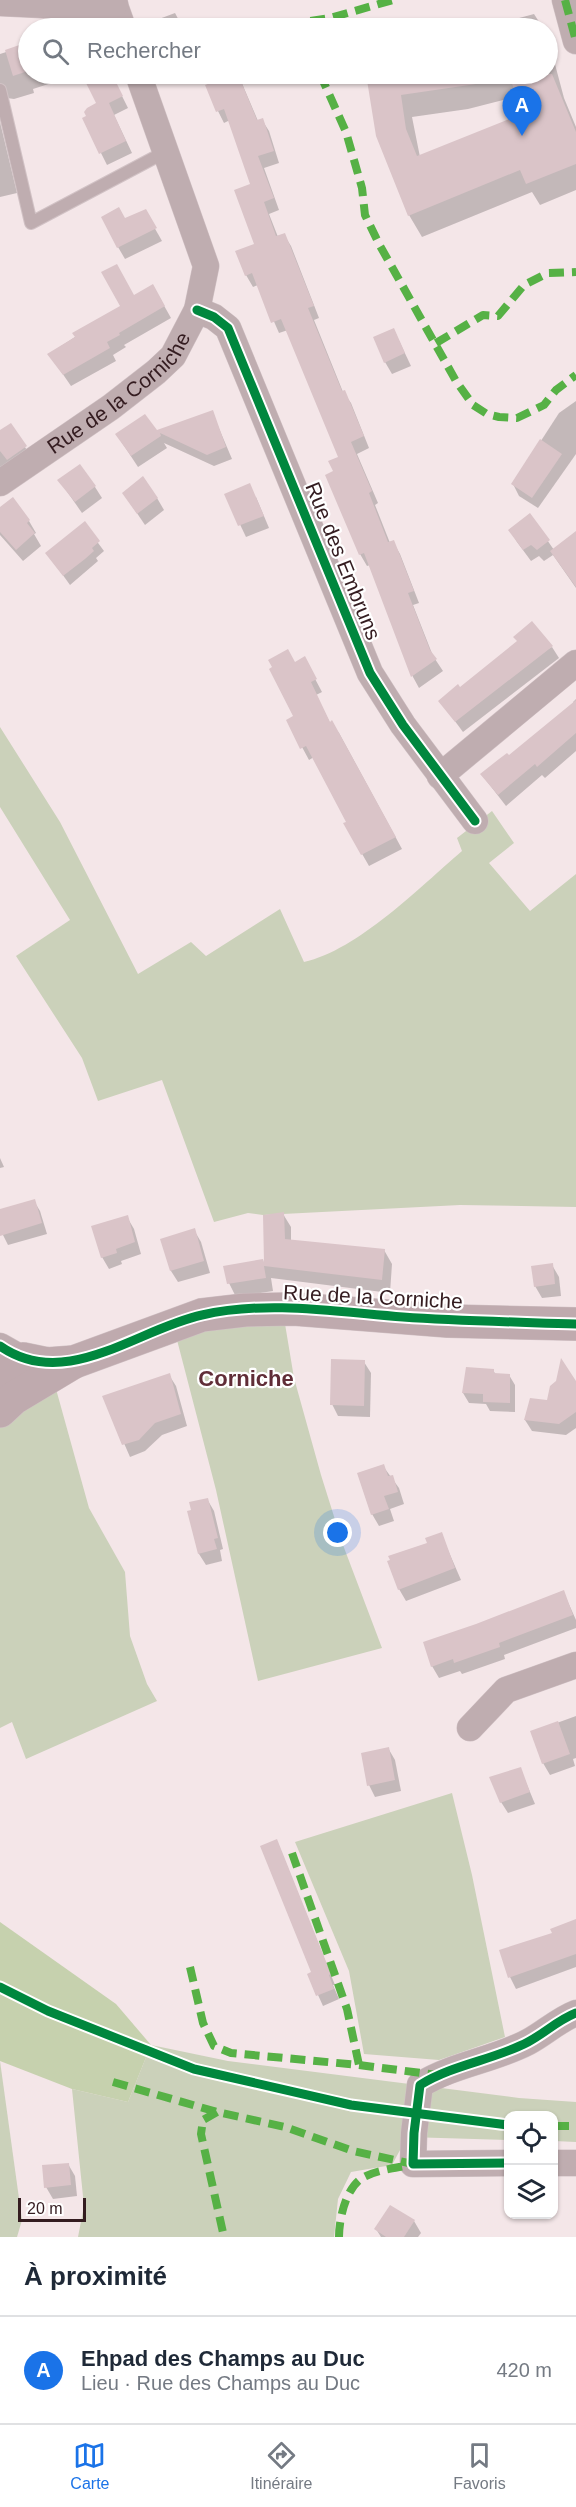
<!DOCTYPE html>
<html lang="fr">
<head>
<meta charset="utf-8">
<style>
  body { margin:0; font-family:Helvetica,sans-serif; background:#f6f6f7; color:#1f2937 }
  .controls { position:absolute; right:18px; bottom:18px; display:grid; overflow:hidden; border-radius:12px; box-shadow:0 2px 4px #0004 }
  .controls button { width:54px; height:54px; display:grid; place-items:center; padding:0; border:0; border-bottom:2px solid #e0e1e3; background:#fff; color:#1f2937; font:30px sans-serif }
  .scale { position:absolute; left:18px; bottom:15px; width:68px; box-sizing:border-box; padding-left:6px; border:3px solid #341c20; border-top:0; font-size:16px; line-height:21px; white-space:nowrap; color:#341c20; -webkit-text-stroke:4px #fff; paint-order:stroke }
  .you { position:absolute; left:338px; top:1533px; width:21px; height:21px; margin:-15px; border:4px solid #fff; border-radius:50%; background:#1a73e8; box-shadow:0 0 0 9px #1a73e833 }
  .badge { display:grid; place-items:center; width:39px; height:39px; border-radius:50%; background:#1a73e8; color:#fff; font-size:20px; font-weight:700 }
  .pin { position:absolute; translate:-50% -50px; filter:drop-shadow(0 2px 3px #0008) }
  .pin::after { content:''; position:absolute; top:32px; width:21px; height:18px; background:inherit; clip-path:polygon(0 0,100% 0,50% 100%) }
  .list { margin:0; padding:0; list-style:none }
  h2 { display:flex; justify-content:space-between; align-items:center; height:78px; margin:0; padding:0 24px; font-size:26px }
  h2 small { font-size:20px; font-weight:400; color:#747a83 }
  .list li { display:grid; grid-template-columns:39px 1fr auto; gap:18px; align-items:center; box-sizing:border-box; height:108px; padding:0 24px; border-top:2px solid #e0e1e3 }
  .list b { display:block; font-size:22px; white-space:nowrap }
  .list p { margin:0; font-size:20px; white-space:nowrap; color:#747a83 }
  .list em { font-size:20px; font-style:normal; color:#747a83 }
  .icon { flex:none; width:33px; height:33px; fill:none; stroke:currentColor; stroke-width:2; stroke-linecap:round; stroke-linejoin:round }
  .map { position:relative; flex:none; width:576px; height:2237px; overflow:hidden }
  .search { position:absolute; background:#fff; box-shadow:0 2px 4px #0004; left:18px; right:18px; top:18px; height:66px; display:flex; align-items:center; gap:15px; box-sizing:border-box; padding:0 21px; border-radius:33px; color:#747a83; font-size:22px }
  .sheet { height:186px; background:#fff }
  nav { display:flex; justify-content:space-around; align-items:center; box-sizing:border-box; height:84px; border-top:2px solid #e0e1e3; background:#fff; font-size:16px; color:#747a83 }
  nav a { display:grid; justify-items:center; gap:3px }
  nav .on { color:#1a73e8 }
  .map>svg:first-child { display:block }
  .green { fill:#cbd1ba }
  .forest { fill:#c6d1ae }
  .shadow { fill:#0003; fill-rule:evenodd }
  .building { fill:#dac4c8 }
  .lines { fill:none; stroke-linecap:round; stroke-linejoin:round }
  .lane-casing { stroke:#d1c2c5; stroke-width:14 }
  .street-casing { stroke:#d1c2c5; stroke-width:27 }
  .secondary-casing { stroke:#d1c2c5; stroke-width:34 }
  .lane { stroke:#bfadb0; stroke-width:12 }
  .street { stroke:#bfadb0; stroke-width:26 }
  .secondary { stroke:#bfaaae; stroke-width:33 }
  .quiet { stroke:#56b145; stroke-width:8; stroke-dasharray:15 8; stroke-linecap:butt }
  .cycleway-casing { stroke:#fff; stroke-width:13 }
  .cycleway { stroke:#00873e; stroke-width:9 }
  .labels { text-anchor:middle; stroke-width:4.5; stroke-linejoin:round; paint-order:stroke }
  .street-label { font-size:21px; fill:#341c20; stroke:#fff }
  .neighbourhood-label { font-size:22px; font-weight:bold; fill:#602d37; stroke:#fff }
</style>
</head>
<body>
<div class="map">
<svg width="576" height="2237" viewBox="0 0 576 2237">
  <rect width="100%" height="100%" fill="#f4e6e8"/>
  <g class="green">
    <path d="M 0,727 L 60,822 L 138,974 L 191,942 L 206,956 L 280,909 L 304,962 C 358,950 420,887 462,851 L 457,838 L 492,811 L 514,843 L 489,863 L 530,911 L 576,874 L 576,1207 L 460,1205 L 263,1215 L 248,1213 L 214,1222 L 162,1080 L 98,1101 L 82,1058 L 16,956 L 70,920 L 0,807 Z"/>
    <polygon points="284,1318 294,1378 321,1475 343,1545 382,1648 258,1681 216,1490 177,1340 204,1330"/>
    <polygon points="56,1389 89,1508 125,1572 130,1636 147,1684 157,1701 26,1759 12,1722 0,1728 0,1426"/>
    <polygon points="452,1793 472,1875 505,2037 439,2060 364,2054 349,1971 295,1842"/>
    <polygon points="151,2045 228,2061 519,2098 576,2102 576,2142 554,2141 554,2116 508,2116 508,2140 407,2137 392,2165 351,2172 338,2199 334,2237 78,2237 84,2206 72,2089 128,2102"/>
    <polygon points="0,2061 22,2220 17,2237 0,2237"/>
  </g>
  <polygon class="forest" points="0,1922 116,2004 151,2045 128,2102 72,2089 0,2061"/>
  <g class="shadow">
    <polygon points="175,13 183,28 153,28 151,22"/>
    <polygon points="534,14 543,28 482,28"/>
    <polygon points="473,23 476,28 465,28"/>
    <path d="M 548,38 L 564,98 L 576,127 L 576,190 L 540,205 L 532,192 L 422,237 L 409,215 L 378,138 L 368,74 L 548,74 ZM 519,96 L 526,114 L 420,157 L 412,117 L 468,109 Z"/>
    <polygon points="28,45 28,74 63,74 64,79 33,89 34,93 14,99 7,98 0,103 0,54"/>
    <polygon points="103,74 111,74 128,108 114,115 132,153 107,165 84,119 98,104 87,81"/>
    <polygon points="211,74 238,74 258,121 262,120 269,131 279,163 264,168 279,210 269,214 278,237 284,235 291,246 319,318 314,320 343,392 351,403 369,448 357,454 378,503 375,505 390,543 393,542 400,554 419,603 413,605 433,656 443,671 419,688 413,677 370,565 367,566 360,554 335,472 340,458 288,330 279,333 258,285 253,287 246,275 256,245 252,185 230,120 224,123 218,111 215,83"/>
    <polygon points="0,122 17,193 0,197"/>
    <polygon points="145,211 162,241 125,259 118,247 125,220"/>
    <polygon points="153,286 171,318 124,345 126,347 113,355 116,361 71,386 49,354"/>
    <polygon points="394,330 411,366 392,374 385,362"/>
    <polygon points="576,401 576,454 538,508 519,496 513,484 559,413"/>
    <polygon points="212,412 232,459 214,466 164,443 167,448 138,467 117,435 157,432"/>
    <polygon points="10,425 33,459 0,479 0,432"/>
    <polygon points="59,480 95,487 102,498 82,513"/>
    <polygon points="124,494 157,498 164,510 145,525"/>
    <polygon points="226,495 256,497 269,528 246,537"/>
    <polygon points="0,509 29,521 36,533 34,534 41,546 23,561 0,535"/>
    <polygon points="530,515 554,550 576,543 576,588 553,555 544,561 539,556 531,561 517,542 510,530"/>
    <polygon points="84,524 104,551 96,558 98,561 70,585 47,553"/>
    <polygon points="552,647 559,658 463,732 440,701 460,689"/>
    <polygon points="304,658 322,692 316,695 330,723 339,733 402,849 369,866 345,824 348,822 314,757 309,760 288,721 295,717 294,664"/>
    <polygon points="576,699 576,751 545,778 542,775 506,806 482,775 508,757 574,704 573,702"/>
    <polygon points="0,1158 4,1167 0,1168"/>
    <polygon points="34,1201 40,1211 47,1234 8,1245 0,1229 0,1211"/>
    <polygon points="283,1214 291,1227 291,1242 384,1250 392,1264 390,1293 271,1278 273,1291 236,1297 229,1283 265,1265"/>
    <polygon points="127,1217 134,1229 141,1254 121,1261 122,1264 109,1269 102,1257"/>
    <polygon points="194,1230 201,1242 210,1273 178,1282 171,1271 162,1240"/>
    <polygon points="552,1265 559,1277 561,1296 542,1298 535,1286"/>
    <polygon points="364,1362 371,1373 370,1417 338,1416 332,1404"/>
    <polygon points="493,1370 496,1375 509,1375 515,1385 515,1412 490,1411 486,1404 469,1403 463,1393"/>
    <polygon points="169,1375 176,1386 187,1426 162,1435 145,1451 130,1457 104,1397"/>
    <polygon points="576,1384 576,1428 566,1435 532,1431 525,1420"/>
    <polygon points="383,1466 399,1488 404,1504 390,1509 394,1521 379,1526 372,1514"/>
    <polygon points="207,1499 214,1511 223,1549 220,1550 222,1561 206,1565 199,1554"/>
    <polygon points="441,1534 461,1580 406,1601 399,1589 392,1561 428,1544"/>
    <polygon points="563,1591 576,1620 576,1628 504,1655 505,1659 462,1674 460,1671 439,1678 432,1666 476,1626"/>
    <polygon points="576,1716 576,1758 573,1759 575,1766 550,1775 543,1763 532,1732"/>
    <polygon points="388,1748 395,1760 401,1791 375,1797 369,1785"/>
    <polygon points="520,1768 535,1804 508,1813 501,1802"/>
    <polygon points="277,1841 335,1985 333,1985 339,1999 323,2006 309,1975 312,1973"/>
    <polygon points="576,1921 576,1967 516,1989 510,1977 554,1934"/>
    <polygon points="68,2164 75,2176 77,2196 53,2199 46,2187"/>
    <polygon points="414,2221 421,2233 418,2237 381,2237 376,2229"/>
  </g>
  <g class="building">
    <polygon points="28,42 28,71 13,76 5,50"/>
    <polygon points="99,74 112,74 123,96 109,103 126,141 99,154 82,118 86,116 84,112 87,108 96,103 85,81"/>
    <polygon points="209,74 238,74 257,120 263,118 274,151 258,156 274,198 264,202 276,236 285,233 314,306 308,308 342,391 345,390 364,436 351,442 372,491 369,493 388,542 394,540 414,591 408,593 430,650 437,659 411,677 364,553 359,555 325,475 333,471 328,461 338,457 281,319 271,323 252,273 245,276 235,251 254,244 234,190 250,184 224,109 216,112 205,85 213,82"/>
    <polygon points="366,74 475,74 476,84 401,95 406,129 417,156 524,113 508,74 552,74 576,132 576,164 526,184 520,170 408,216 376,136"/>
    <polygon points="119,207 125,218 146,209 157,228 117,248 101,217"/>
    <polygon points="117,264 134,295 153,284 165,306 119,333 120,335 107,342 110,348 63,375 47,354 75,337 72,333 120,306 101,272"/>
    <polygon points="394,328 405,353 384,363 373,337"/>
    <polygon points="213,410 226,447 207,455 160,433 161,436 131,456 115,434 145,414 157,430"/>
    <polygon points="11,423 27,446 7,460 0,451 0,430"/>
    <polygon points="540,439 562,454 532,498 511,484"/>
    <polygon points="80,464 96,486 75,502 57,480"/>
    <polygon points="143,476 158,498 137,514 122,493"/>
    <polygon points="250,483 264,516 238,526 224,494"/>
    <polygon points="13,497 30,520 27,523 35,533 16,550 0,532 0,507"/>
    <polygon points="530,513 550,540 537,550 531,545 523,550 508,530"/>
    <polygon points="85,521 100,541 92,548 94,551 85,559 63,576 45,553"/>
    <polygon points="576,531 576,587 550,551"/>
    <polygon points="532,621 553,646 455,722 438,701 458,684 460,687 517,641 513,637"/>
    <polygon points="288,649 295,662 305,656 317,679 311,682 330,722 332,720 396,837 361,855 343,823 346,822 306,746 300,749 286,720 293,716 269,669 272,667 268,660"/>
    <polygon points="576,700 576,733 537,767 535,764 498,795 480,774 499,759 507,753 509,755"/>
    <polygon points="35,1199 42,1223 0,1236 0,1209"/>
    <polygon points="284,1212 285,1239 385,1249 382,1280 264,1266 266,1278 227,1284 223,1266 263,1259 264,1262 263,1215"/>
    <polygon points="128,1215 135,1242 116,1249 117,1253 101,1258 91,1226"/>
    <polygon points="195,1228 204,1261 170,1271 160,1239"/>
    <polygon points="553,1263 555,1284 534,1287 531,1266"/>
    <polygon points="561,1358 576,1381 576,1412 559,1424 524,1420 530,1398 547,1400 550,1386 556,1381"/>
    <polygon points="331,1359 365,1360 364,1406 330,1405"/>
    <polygon points="466,1367 494,1369 494,1373 510,1374 510,1403 483,1402 483,1394 462,1393"/>
    <polygon points="170,1373 181,1414 155,1423 139,1440 122,1445 102,1396"/>
    <polygon points="384,1464 388,1476 393,1475 398,1492 384,1496 389,1509 371,1515 357,1473"/>
    <polygon points="208,1498 218,1538 214,1539 217,1549 198,1554 187,1511 191,1510 189,1502"/>
    <polygon points="442,1532 455,1568 398,1590 387,1561 390,1560 388,1556 427,1543 425,1538"/>
    <polygon points="564,1590 573,1615 499,1643 500,1647 454,1663 453,1659 431,1667 423,1642 476,1624"/>
    <polygon points="558,1721 570,1754 542,1764 530,1731"/>
    <polygon points="389,1747 395,1780 367,1786 361,1753"/>
    <polygon points="521,1767 530,1792 500,1803 489,1777"/>
    <polygon points="277,1839 331,1974 329,1975 334,1989 316,1996 307,1974 311,1972 260,1846"/>
    <polygon points="576,1919 576,1954 508,1978 499,1950 552,1933 550,1929"/>
    <polygon points="69,2163 71,2185 44,2188 42,2165"/>
    <polygon points="390,2205 415,2220 404,2237 386,2237 374,2229"/>
  </g>
  <g class="lines">
    <g class="lane-casing">
      <polyline id="lane" points="0,90 31,223 165,152"/>
    </g>
    <g class="street-casing">
      <g id="street">
        <polyline points="113,0 123,28"/>
        <polyline points="565,0 576,41"/>
        <polyline points="0,3 105,8 115,4"/>
        <polyline points="197,310 214,317 228,328 370,673 403,725 475,821"/>
        <path id="s1" d="M 0,483 L 111,407 L 156,372 L 173,356 L 197,310 L 206,266 L 138,74"/>
        <polyline points="440,776 576,663"/>
        <polyline points="0,1346 23,1359 21,1373"/>
        <polyline points="470,1728 506,1690 576,1665"/>
        <path d="M 508,2163 L 413,2164 L 414,2133 L 420,2085 C 454,2064 494,2060 528,2042 C 545,2033 558,2020 576,2013"/>
        <polyline points="554,2163 576,2163"/>
      </g>
    </g>
    <g class="secondary-casing">
      <g id="secondary">
        <polyline points="0,1376 23,1359 47,1364 74,1362 202,1315 245,1310 294,1309 448,1321 576,1324"/>
        <polyline points="0,1411 14,1398 74,1362"/>
      </g>
    </g>
    <use href="#lane" class="lane"/>
    <use href="#street" class="street"/>
    <use href="#secondary" class="secondary"/>
    <g class="quiet">
      <polyline points="565,0 576,41"/>
      <polyline points="265,28 330,18 393,0"/>
      <polyline points="320,74 346,132 362,188 365,215 379,244 456,381 473,405 487,414 499,417 517,418 544,405 556,390 576,375"/>
      <polyline points="436,343 483,315 498,316 524,285 548,273 576,272"/>
      <polyline points="292,1853 347,2009 359,2065"/>
      <polyline points="190,1967 203,2023 214,2046 231,2053 359,2065 437,2075"/>
      <polyline points="113,2082 217,2112 285,2127 353,2151 413,2164"/>
      <polyline points="217,2112 203,2120 201,2134 224,2237"/>
      <polyline points="554,2126 576,2126"/>
      <path d="M 339,2237 C 339,2219 346,2186 364,2177 C 377,2170 396,2168 410,2165"/>
    </g>
    <g class="cycleway-casing">
      <g id="cycleway">
        <polyline points="197,310 214,317 228,328 370,673 403,725 475,821"/>
        <path d="M 0,1346 C 66,1392 137,1329 202,1315 C 267,1300 338,1312 403,1317 C 460,1321 518,1322 576,1324"/>
        <polyline points="0,1987 48,2011 194,2069 351,2105 508,2125"/>
        <path d="M 508,2163 L 413,2164 L 414,2133 L 420,2085 C 454,2064 494,2060 528,2042 C 545,2033 558,2020 576,2013"/>
      </g>
    </g>
    <use href="#cycleway" class="cycleway"/>
  </g>
  <g class="labels">
    <g class="street-label">
      <text dy="7" stroke="none"><textPath href="#s1" startOffset="150">Rue de la Corniche</textPath></text>
      <text transform="translate(343 561) rotate(68)" y="7">Rue des Embruns</text>
      <text transform="translate(373 1297) rotate(3)" y="7">Rue de la Corniche</text>
    </g>
    <g class="neighbourhood-label">
      <text x="246" y="1386">Corniche</text>
    </g>
  </g>
</svg>
<div class="controls">
<button><svg class="icon" aria-label="locate" viewBox="0 0 24 24"><circle cx="12" cy="12" r="6"/><path d="M12 2v4M12 18v4M2 12h4M18 12h4"/></svg></button>
<button><svg class="icon" aria-label="layers" viewBox="0 0 24 24"><path d="M12 4l9 5-9 5-9-5zM3 14l9 5 9-5"/></svg></button>
</div>
<div class="scale">20 m</div>
<div class="you"></div>
<div class="pin badge" style="left:522px;top:136px">A</div>
<div class="search"><svg class="icon" aria-label="search" viewBox="0 0 24 24"><circle cx="10" cy="10" r="6"/><path d="M15 15l6 6"/></svg>Rechercher</div>
</div>
<section class="sheet">
<h2>À proximité<small></small></h2>
<ul class="list">
<li><span class="badge">A</span><div><b>Ehpad des Champs au Duc</b><p>Lieu · Rue des Champs au Duc</p></div><em>420 m</em></li>
</ul>
</section>
<nav>
<a class="on"><svg class="icon" aria-label="map" viewBox="0 0 24 24"><path d="M3 6l6-2 6 2 6-2v14l-6 2-6-2-6 2zM9 4v14M15 6v14"/></svg>Carte</a>
<a><svg class="icon" aria-label="directions" viewBox="0 0 24 24"><path d="M12 3l9 9-9 9-9-9zM9 14v-3h6M13 9l2 2-2 2"/></svg>Itinéraire</a>
<a><svg class="icon" aria-label="saved" viewBox="0 0 24 24"><path d="M7 4h10v16l-5-4-5 4z"/></svg>Favoris</a>
</nav>
</body>
</html>
